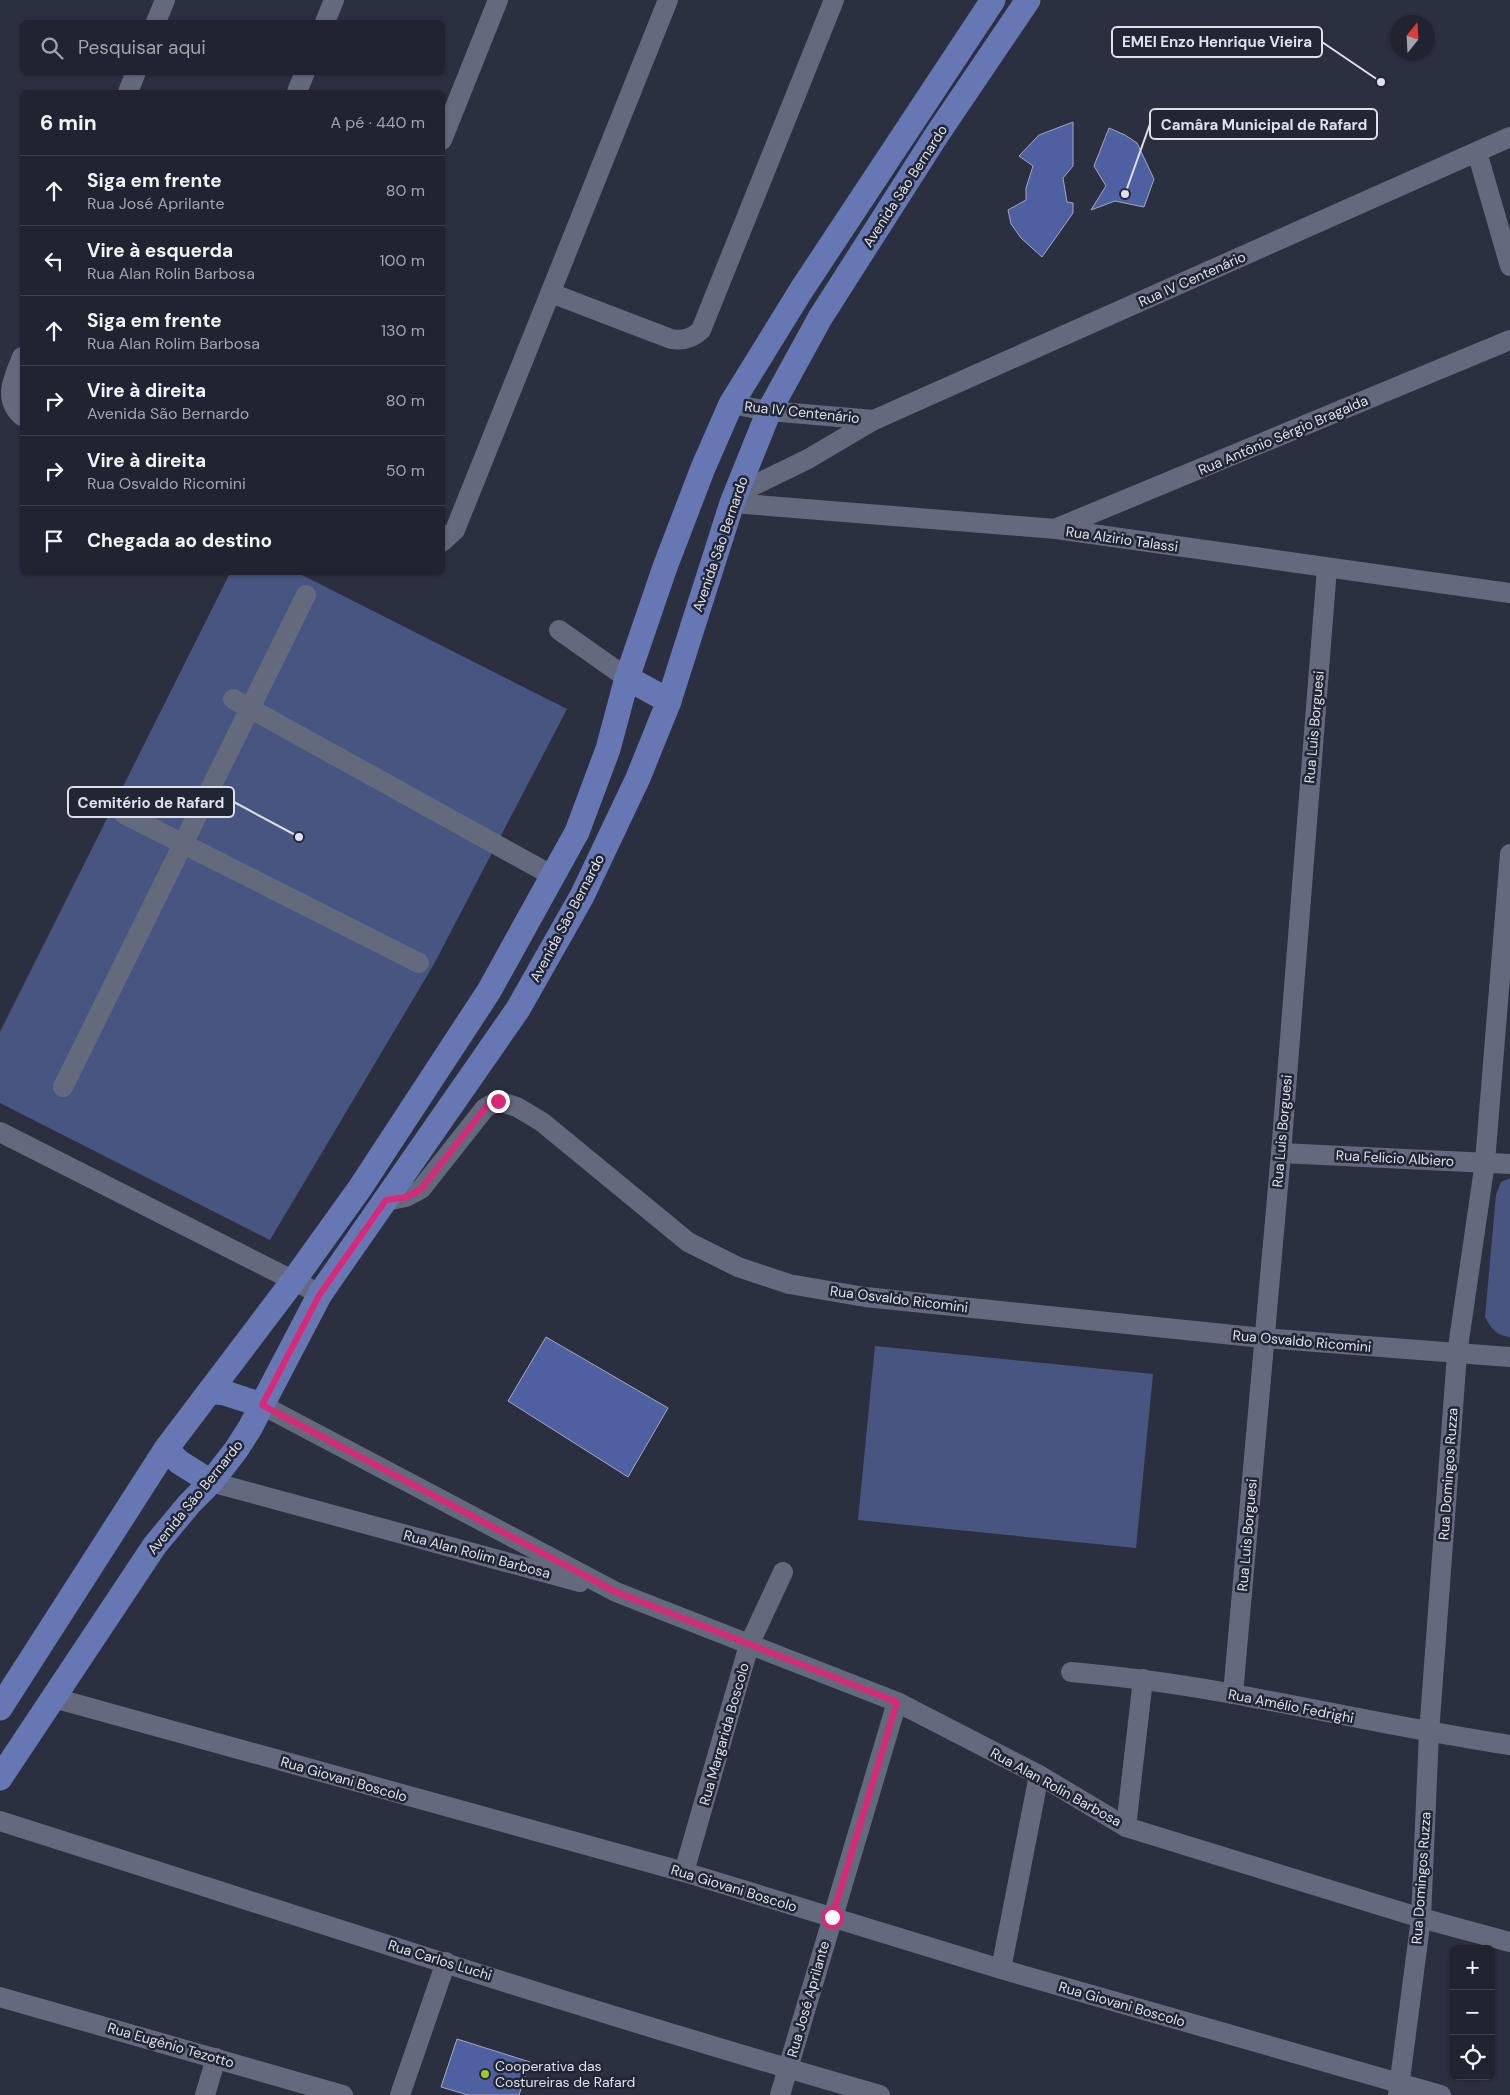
<!DOCTYPE html>
<html lang="pt">
<head>
<meta charset="utf-8">
<style>
  body { margin:0; font-family:"DM Sans",sans-serif; background:#2d303c; color:#f1f3f6 }
  .controls { position:absolute; right:15px; bottom:15px; display:grid; overflow:hidden; border-radius:8px; box-shadow:0 1px 4px #0004 }
  .controls button { width:45px; height:45px; display:grid; place-items:center; padding:0; border:0; border-bottom:1px solid #3d414c; background:#202430; color:#f1f3f6; font:25px sans-serif }
  .compass { position:absolute; left:1390px; top:15px; width:45px; height:45px; border-radius:50%; background:#202430; box-shadow:0 1px 4px #0004; rotate:18deg }
  .stop { position:absolute; width:15px; height:15px; margin:-11px; border:4px solid #db2777; border-radius:50%; background:#fff }
  .stop.end { background:#db2777; border-color:#fff; box-shadow:0 1px 5px #0008 }
  .list { margin:0; padding:0; list-style:none }
  h2 { display:flex; justify-content:space-between; align-items:center; height:65px; margin:0; padding:0 20px; font-size:21px }
  h2 small { font-size:16px; font-weight:400; color:#a2a4ab }
  .list li { display:grid; grid-template-columns:32px 1fr auto; gap:15px; align-items:center; box-sizing:border-box; height:70px; padding:0 20px; border-top:1px solid #3d414c }
  .list b { display:block; font-size:19px; white-space:nowrap }
  .list p { margin:0; font-size:16px; white-space:nowrap; color:#a2a4ab }
  .list em { font-size:16px; font-style:normal; color:#a2a4ab }
  .icon { flex:none; width:28px; height:28px; fill:none; stroke:currentColor; stroke-width:2; stroke-linecap:round; stroke-linejoin:round }
  .map { position:relative; flex:none; width:1510px; height:2095px; overflow:hidden }
  .search { position:absolute; background:#202430; box-shadow:0 1px 4px #0004; left:20px; top:20px; width:425px; height:55px; display:flex; align-items:center; gap:12px; box-sizing:border-box; padding:0 18px; border-radius:8px; color:#a2a4ab; font-size:19px }
  .panel { position:absolute; background:#202430; box-shadow:0 1px 4px #0004; left:20px; top:90px; width:425px; height:485px; border-radius:8px }
  .map>svg:first-child { display:block }
  .green { fill:#485581 }
  .building { fill:#4f60a2; stroke:#a3a9bd }
  .lines { fill:none; stroke-linecap:round; stroke-linejoin:round }
  .minor { stroke:#646a7d; stroke-width:20 }
  .major { stroke:#6777b4; stroke-width:25 }
  .route { stroke:#db2777; stroke-width:6 }
  .poi-dot { fill:#a6c820; stroke:#212635; stroke-width:2 }
  .labels { text-anchor:middle; stroke-width:5; stroke-linejoin:round; paint-order:stroke }
  .street-label { font-size:14px; fill:#dde1eb; stroke:#212635 }
  .poi-label { font-size:14px; fill:#dde1eb; stroke:#212635; text-anchor:start }
  .leader { fill:none; stroke:#dde1eb; stroke-width:2 }
  .callout-dot { fill:#dde1eb; stroke:#212635; stroke-width:2 }
  .callout { fill:#212635; stroke:#dde1eb; stroke-width:2 }
  .callout-label { font-size:15px; text-anchor:middle; font-weight:bold; fill:#dde1eb }
</style>
</head>
<body>
<div class="map">
<svg width="1510" height="2095" viewBox="0 0 1510 2095">
  <rect width="100%" height="100%" fill="#2b3040"/>
  <g class="green">
    <polygon points="230,573 298,573 567,709 434,964 270,1240 0,1103 0,1032"/>
    <path d="M 1510,1178 L 1510,1337 C 1497,1336 1491,1328 1485,1317 L 1496,1195 L 1501,1182 Z"/>
    <polygon points="875,1346 1153,1374 1136,1548 858,1520"/>
  </g>
  <g class="building">
    <polygon points="1073,122 1073,166 1063,178 1067,202 1073,203 1073,213 1042,257 1021,238 1011,224 1008,210 1026,200 1026,188 1033,166 1019,156 1039,135"/>
    <polygon points="1109,128 1125,135 1137,143 1154,179 1144,207 1115,201 1091,210 1106,186 1094,166"/>
    <polygon points="546,1337 668,1408 628,1477 508,1401"/>
    <polygon points="457,2039 530,2062 519,2095 468,2095 441,2087"/>
  </g>
  <g class="lines">
    <g class="minor">
      <polyline points="156,22 165,0"/>
      <polyline points="325,22 334,0"/>
      <polyline points="128,92 136,72"/>
      <polyline points="297,92 305,72"/>
      <polyline points="442,140 498,0"/>
      <polyline points="1477,152 1510,266"/>
      <path d="M 551,293 L 671,339 C 683,341 692,339 701,330 L 834,0"/>
      <path d="M 22,357 C 14,377 2,398 22,416"/>
      <polyline points="731,404 769,411 874,420"/>
      <polyline points="736,494 808,459 874,420 1510,137"/>
      <polyline points="732,503 1056,529 1510,593"/>
      <polyline points="1057,528 1510,340"/>
      <polyline points="442,542 455,530 668,0"/>
      <polyline points="559,630 627,678"/>
      <polyline points="233,699 553,876"/>
      <polyline points="124,814 419,963"/>
      <polyline points="63,1087 306,595"/>
      <polyline points="0,1132 320,1294"/>
      <polyline points="1281,1153 1510,1164"/>
      <polyline points="386,1201 406,1197 421,1189 485,1108 498,1101 517,1107 542,1122 688,1242 738,1267 789,1284 865,1297 1049,1316 1263,1338 1510,1357"/>
      <polyline points="262,1405 616,1592 897,1702 1039,1775 1126,1827 1421,1918 1510,1942"/>
      <polyline points="211,1482 580,1582"/>
      <path d="M 1071,1672 C 1126,1677 1180,1684 1233,1694 C 1326,1711 1417,1731 1510,1745"/>
      <polyline points="1233,1694 1281,1153 1327,568"/>
      <polyline points="54,1698 684,1872 1001,1969 1441,2095"/>
      <path d="M 0,1821 C 293,1914 585,2011 880,2095"/>
      <polyline points="1126,1827 1143,1679"/>
      <polyline points="684,1872 749,1645 783,1572"/>
      <polyline points="1001,1969 1039,1775"/>
      <polyline points="0,1997 343,2095"/>
      <polyline points="205,2095 216,2058"/>
      <polyline points="400,2095 446,1962"/>
      <polyline points="780,2095 897,1702"/>
      <polyline points="1398,2095 1421,1918 1429,1733 1457,1354 1485,1162 1510,854"/>
    </g>
    <g class="major">
      <polyline points="627,678 669,701"/>
      <polyline points="210,1391 225,1393 262,1405"/>
      <polyline points="166,1449 179,1462 211,1482"/>
      <polyline points="0,1708 166,1449 294,1280 360,1188 489,991 577,832 608,749 627,678 665,567 703,468 731,404 802,289 993,0"/>
      <polyline points="0,1778 155,1545 190,1503 211,1482 236,1450 250,1428 320,1294 518,1009 582,896 638,778 669,701 732,503 769,411 820,318 936,136 1028,0"/>
    </g>
  </g>
  <g class="lines">
    <polyline class="route" points="498,1101 485,1108 421,1189 406,1197 386,1200 320,1294 262,1405 616,1592 897,1702 832,1917"/>
  </g>
  <circle class="poi-dot" cx="485" cy="2074" r="5"/>
  <g class="labels">
    <g class="street-label">
      <text transform="translate(905 186) rotate(-57)" y="5">Avenida São Bernardo</text>
      <text transform="translate(1192 279) rotate(-24)" y="5">Rua IV Centenário</text>
      <text transform="translate(802 412) rotate(6)" y="5">Rua IV Centenário</text>
      <text transform="translate(1283 435) rotate(-23)" y="5">Rua Antônio Sérgio Bragalda</text>
      <text transform="translate(1122 539) rotate(8)" y="5">Rua Alzirio Talassi</text>
      <text transform="translate(720 544) rotate(-71)" y="5">Avenida São Bernardo</text>
      <text transform="translate(1314 727) rotate(-85)" y="5">Rua Luis Borguesi</text>
      <text transform="translate(567 918) rotate(-62)" y="5">Avenida São Bernardo</text>
      <text transform="translate(1282 1131) rotate(-85)" y="5">Rua Luis Borguesi</text>
      <text transform="translate(1395 1158) rotate(3)" y="5">Rua Felicio Albiero</text>
      <text transform="translate(899 1299) rotate(7)" y="5">Rua Osvaldo Ricomini</text>
      <text transform="translate(1302 1341) rotate(5)" y="5">Rua Osvaldo Ricomini</text>
      <text transform="translate(1448 1474) rotate(-86)" y="5">Rua Domingos Ruzza</text>
      <text transform="translate(195 1497) rotate(-51)" y="5">Avenida São Bernardo</text>
      <text transform="translate(1247 1535) rotate(-85)" y="5">Rua Luis Borguesi</text>
      <text transform="translate(477 1554) rotate(15)" y="5">Rua Alan Rolim Barbosa</text>
      <text transform="translate(1291 1706) rotate(11)" y="5">Rua Amélio Fedrighi</text>
      <text transform="translate(724 1734) rotate(-74)" y="5">Rua Margarida Boscolo</text>
      <text transform="translate(344 1779) rotate(16)" y="5">Rua Giovani Boscolo</text>
      <text transform="translate(1056 1787) rotate(29)" y="5">Rua Alan Rolin Barbosa</text>
      <text transform="translate(1421 1878) rotate(-86)" y="5">Rua Domingos Ruzza</text>
      <text transform="translate(734 1888) rotate(17)" y="5">Rua Giovani Boscolo</text>
      <text transform="translate(440 1960) rotate(17)" y="5">Rua Carlos Luchi</text>
      <text transform="translate(808 1999) rotate(-74)" y="5">Rua José Aprilante</text>
      <text transform="translate(1122 2004) rotate(16)" y="5">Rua Giovani Boscolo</text>
      <text transform="translate(171 2045) rotate(16)" y="5">Rua Eugênio Tezotto</text>
    </g>
    <g class="poi-label">
      <text x="495" y="2071">Cooperativa das<tspan x="495" dy="16">Costureiras de Rafard</tspan></text>
    </g>
  </g>
  <path class="leader" d="M1381 82L1322 42M1125 194L1150 124M299 837L234 802"/>
  <g class="callout-dot">
    <circle cx="1381" cy="82" r="5"/>
    <circle cx="1125" cy="194" r="5"/>
    <circle cx="299" cy="837" r="5"/>
  </g>
  <g class="callout">
    <rect x="1112" y="27" width="210" height="30" rx="5"/>
    <rect x="1150" y="109" width="227" height="30" rx="5"/>
    <rect x="68" y="787" width="166" height="30" rx="5"/>
  </g>
  <g class="callout-label">
    <text x="1217" y="47">EMEI Enzo Henrique Vieira</text>
    <text x="1264" y="130">Camâra Municipal de Rafard</text>
    <text x="151" y="808">Cemitério de Rafard</text>
  </g>
</svg>
<div class="controls">
<button>+</button>
<button>−</button>
<button><svg class="icon" aria-label="locate" viewBox="0 0 24 24"><circle cx="12" cy="12" r="6"/><path d="M12 2v4M12 18v4M2 12h4M18 12h4"/></svg></button>
</div>
<svg class="compass" viewBox="-18 -18 36 36"><path d="M0-13l5 13h-10z" fill="#e53935"/><path d="M0 13l5-13h-10z" fill="#a2a4ab"/></svg>
<div class="stop" style="left:832px;top:1917px"></div>
<div class="stop end" style="left:498px;top:1101px"></div>
<div class="search"><svg class="icon" aria-label="search" viewBox="0 0 24 24"><circle cx="10" cy="10" r="6"/><path d="M15 15l6 6"/></svg>Pesquisar aqui</div>
<section class="panel">
<h2>6 min<small>A pé · 440 m</small></h2>
<ul class="list">
<li><svg class="icon" aria-label="ahead" viewBox="0 0 24 24"><path d="M12 20V5M6 11l6-6 6 6"/></svg><div><b>Siga em frente</b><p>Rua José Aprilante</p></div><em>80 m</em></li>
<li><svg class="icon" aria-label="left" viewBox="0 0 24 24"><path d="M17 20v-9H6M10 6l-5 5 5 5"/></svg><div><b>Vire à esquerda</b><p>Rua Alan Rolin Barbosa</p></div><em>100 m</em></li>
<li><svg class="icon" aria-label="ahead" viewBox="0 0 24 24"><path d="M12 20V5M6 11l6-6 6 6"/></svg><div><b>Siga em frente</b><p>Rua Alan Rolim Barbosa</p></div><em>130 m</em></li>
<li><svg class="icon" aria-label="right" viewBox="0 0 24 24"><path d="M7 20v-9h11M14 6l5 5-5 5"/></svg><div><b>Vire à direita</b><p>Avenida São Bernardo</p></div><em>80 m</em></li>
<li><svg class="icon" aria-label="right" viewBox="0 0 24 24"><path d="M7 20v-9h11M14 6l5 5-5 5"/></svg><div><b>Vire à direita</b><p>Rua Osvaldo Ricomini</p></div><em>50 m</em></li>
<li><svg class="icon" aria-label="arrive" viewBox="0 0 24 24"><path d="M6 21V4h12l-3 4 3 4H6"/></svg><div><b>Chegada ao destino</b></div></li>
</ul>
</section>
</div>
</body>
</html>
